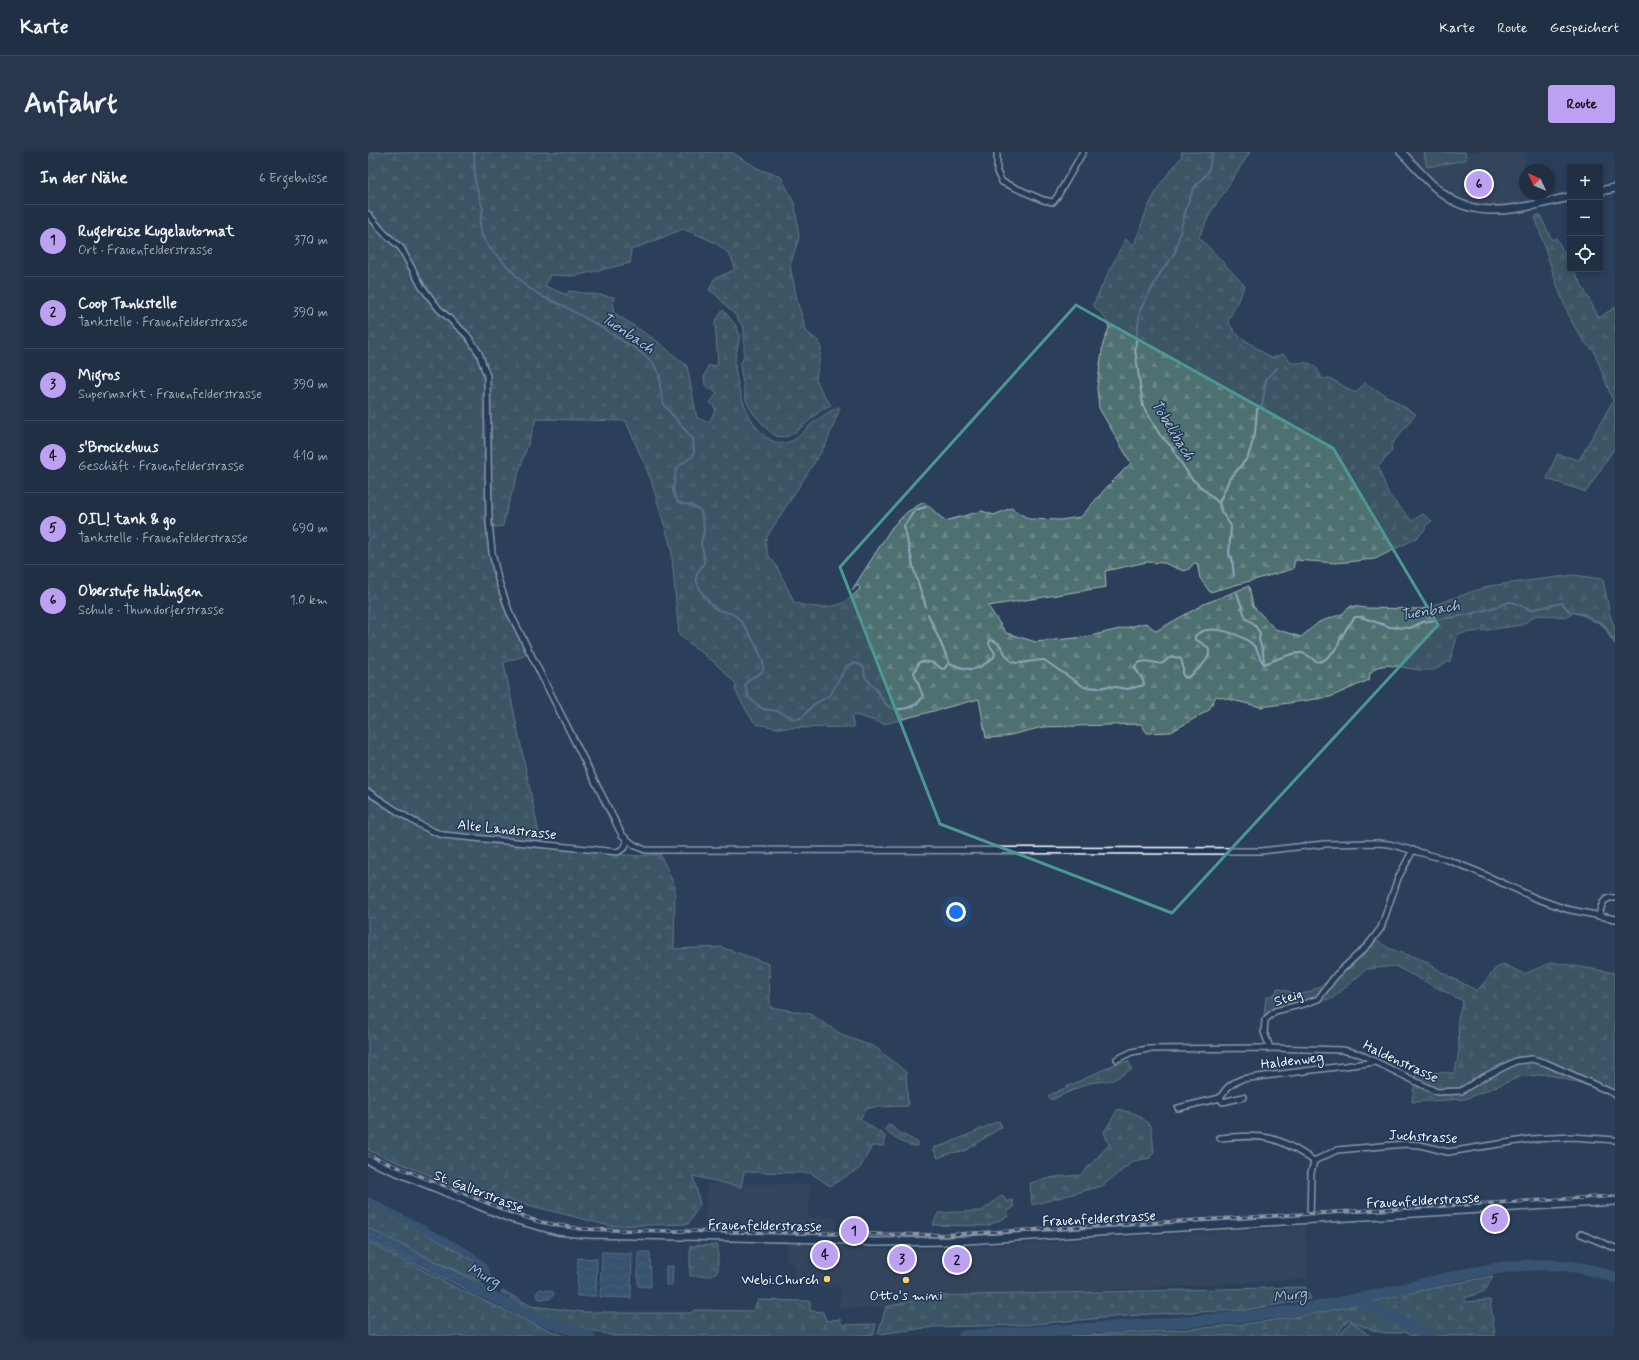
<!DOCTYPE html>
<html lang="de">
<head>
<meta charset="utf-8">
<style>
  body { margin:0; font-family:Mynerve,sans-serif; background:#28374b; color:#f1f3f6 }
  .controls { position:absolute; right:12px; top:12px; display:grid; overflow:hidden; border-radius:4px; box-shadow:0 2px 6px #0003 }
  .controls button { width:36px; height:36px; display:grid; place-items:center; padding:0; border:0; border-bottom:1px solid #3d4a5d; background:#202f44; color:#f1f3f6; font:20px sans-serif }
  .compass { position:absolute; left:1151px; top:12px; width:36px; height:36px; border-radius:50%; background:#202f44; box-shadow:0 2px 6px #0003; rotate:314deg }
  .you { position:absolute; left:588px; top:760px; width:14px; height:14px; margin:-10px; border:3px solid #fff; border-radius:50%; background:#1a73e8; box-shadow:0 0 0 6px #1a73e833 }
  .badge { display:grid; place-items:center; width:26px; height:26px; border-radius:50%; background:#bca0f2; color:#111; font-size:13px; font-weight:700 }
  .pin { position:absolute; translate:-50% -50%; border:2px solid #fff; box-shadow:0 1px 4px #0006 }
  .list { margin:0; padding:0; list-style:none }
  h2 { display:flex; justify-content:space-between; align-items:center; height:52px; margin:0; padding:0 16px; font-size:17px }
  h2 small { font-size:13px; font-weight:400; color:#a2a9b2 }
  .list li { display:grid; grid-template-columns:26px 1fr auto; gap:12px; align-items:center; box-sizing:border-box; height:72px; padding:0 16px; border-top:1px solid #3d4a5d }
  .list b { display:block; font-size:15px; white-space:nowrap }
  .list p { margin:0; font-size:13px; white-space:nowrap; color:#a2a9b2 }
  .list em { font-size:13px; font-style:normal; color:#a2a9b2 }
  .icon { flex:none; width:22px; height:22px; fill:none; stroke:currentColor; stroke-width:2; stroke-linecap:round; stroke-linejoin:round }
  .map { position:relative; flex:none; width:1247px; height:1184px; overflow:hidden; border-radius:4px }
  header { display:flex; align-items:center; gap:24px; box-sizing:border-box; height:56px; padding:0 20px; background:#202f44; border-bottom:1px solid #3d4a5d }
  header strong { font-size:19px }
  nav { display:flex; gap:22px; margin-inline-start:auto; font-size:14px }
  .intro { display:flex; align-items:center; justify-content:space-between; box-sizing:border-box; height:96px; padding:0 24px }
  h1 { margin:0; font-size:28px }
  .button { padding:10px 18px; border-radius:4px; background:#bca0f2; color:#111; font-size:14px; font-weight:700 }
  main { display:flex; gap:24px; padding:0 24px }
  aside { flex:1; background:#202f44; border-radius:4px; box-shadow:0 2px 6px #0003 }
  .map>svg:first-child { display:block }
  .built { fill:#3c4b60 }
  .forest { fill:url(#forest-firs); stroke:#a8b8b8 }
  .garden { fill:#507070; stroke:#a8b8b8 }
  .water { fill:url(#water-waves); stroke:#8fa7ba }
  .lines { fill:none; stroke-linecap:round; stroke-linejoin:round }
  .stream { stroke:#8fa7ba; stroke-width:2 }
  .canal { stroke:#456c8c; stroke-width:6 }
  .river { stroke:#456c8c; stroke-width:11 }
  .street-casing { stroke:#fff; stroke-width:8 }
  .secondary-casing { stroke:#fff; stroke-width:10 }
  .street { stroke:#1d3557; stroke-width:5 }
  .secondary { stroke:#1d3557; stroke-width:7 }
  .rail-casing { stroke:#fff; stroke-width:3.5 }
  .rail { stroke:#1d3557; stroke-width:2; stroke-dasharray:6; stroke-linecap:butt }
  .marked { fill:none; stroke:#4b9892; stroke-width:3; stroke-linejoin:round }
  .poi-dot { fill:#ffd166; stroke:#1d3557; stroke-width:1.5 }
  .labels { text-anchor:middle; stroke-width:3; stroke-linejoin:round; paint-order:stroke }
  .street-label { font-size:14px; fill:#fff; stroke:#1d3557 }
  .poi-label { font-size:14px; fill:#fff; stroke:#1d3557; text-anchor:end }
  .water-label { font-size:15px; font-style:italic; fill:#b5c4d1; stroke:#1d3557 }
</style>
</head>
<body>
<header>
<strong>Karte</strong>
<nav><a>Karte</a><a>Route</a><a>Gespeichert</a></nav>
</header>
<div class="intro"><h1>Anfahrt</h1><a class="button">Route</a></div>
<main>
<aside>
<h2>In der Nähe<small>6 Ergebnisse</small></h2>
<ul class="list">
<li><span class="badge">1</span><div><b>Rugelreise Kugelautomat</b><p>Ort · Frauenfelderstrasse</p></div><em>370 m</em></li>
<li><span class="badge">2</span><div><b>Coop Tankstelle</b><p>Tankstelle · Frauenfelderstrasse</p></div><em>390 m</em></li>
<li><span class="badge">3</span><div><b>Migros</b><p>Supermarkt · Frauenfelderstrasse</p></div><em>390 m</em></li>
<li><span class="badge">4</span><div><b>s'Brockehuus</b><p>Geschäft · Frauenfelderstrasse</p></div><em>410 m</em></li>
<li><span class="badge">5</span><div><b>OIL! tank &amp; go</b><p>Tankstelle · Frauenfelderstrasse</p></div><em>690 m</em></li>
<li><span class="badge">6</span><div><b>Oberstufe Halingen</b><p>Schule · Thundorferstrasse</p></div><em>1.0 km</em></li>
</ul>
</aside>
<div class="map">
<svg width="1247" height="1184" viewBox="0 0 1247 1184">
  <defs>
    <pattern id="forest-firs" width="22" height="20" patternUnits="userSpaceOnUse"><rect width="22" height="20" fill="#507070"/><path d="M5 1l3.5 6h-7zM16 11l3.5 6h-7z" fill="#6a8585"/></pattern>
    <pattern id="water-waves" width="16" height="10" patternUnits="userSpaceOnUse"><rect width="16" height="10" fill="#456c8c"/><path d="M0 5q4-4 8 0t8 0" fill="none" stroke="#61829d"/></pattern>
  </defs>
  <rect width="100%" height="100%" fill="#2b3f5b"/>
  <filter id="ink" filterUnits="userSpaceOnUse"><feTurbulence type="fractalNoise" baseFrequency=".025" numOctaves="2"/><feDisplacementMap in="SourceGraphic" scale="8" xChannelSelector="R" yChannelSelector="G"/><feConvolveMatrix kernelMatrix="1 2 1 2 8 2 1 2 1" color-interpolation-filters="sRGB"/></filter>
  <g filter="url(#ink)">
    <g class="built">
      <polygon points="1033,0 1156,0 1158,18 1157,18 1157,42 1164,42 1166,52 1134,58 1090,51"/>
      <polygon points="0,1000 152,1062 174,1068 212,1074 237,1076 336,1078 339,1032 442,1032 440,1065 467,1066 467,1079 480,1079 481,1077 484,1077 484,1079 507,1079 508,1081 592,1080 1188,1046 1247,1043 1247,1046 622,1083 504,1086 467,1084 467,1094 495,1097 570,1097 937,1075 940,1127 665,1142 567,1144 518,1155 471,1157 473,1135 425,1133 427,1114 418,1107 419,1084 211,1078 193,1077 136,1060 0,1005"/>
    </g>
    <g class="forest">
      <path d="M 0,0 L 363,0 L 391,17 L 413,25 L 427,53 L 431,85 L 422,114 L 430,152 L 439,180 L 451,190 L 453,198 L 448,227 L 455,242 L 463,253 L 451,260 L 429,279 L 418,285 L 408,284 L 399,277 L 385,261 L 378,249 L 372,213 L 376,204 L 376,176 L 368,164 L 347,142 L 341,138 L 346,127 L 366,118 C 367,94 333,85 315,77 L 263,98 L 262,111 L 207,124 L 183,123 L 177,134 L 199,143 L 201,139 L 246,145 L 245,160 L 290,190 L 319,214 L 329,266 L 341,270 L 348,257 L 342,251 L 349,241 L 337,233 L 336,225 L 340,214 L 350,213 L 347,170 L 355,158 C 360,164 367,171 370,178 C 374,187 368,198 367,208 C 366,234 387,303 424,289 C 429,287 434,281 438,277 C 448,268 458,261 470,255 L 472,256 L 458,292 L 400,383 L 397,390 L 400,403 L 408,413 L 426,450 C 440,456 460,457 475,451 C 481,448 487,441 492,437 L 490,433 L 484,438 L 524,375 L 539,360 L 556,350 L 577,369 L 614,359 L 626,363 L 643,356 L 661,367 L 692,368 L 713,365 L 738,336 L 763,311 L 731,256 L 729,235 L 735,192 L 741,176 L 738,167 L 725,153 L 757,87 L 766,93 L 780,55 L 791,34 L 814,4 L 813,0 L 882,0 L 843,60 L 831,85 L 877,134 L 860,169 L 867,181 L 903,206 L 915,202 L 924,211 C 941,210 948,210 954,227 L 962,226 L 987,241 L 997,231 L 1048,262 L 1023,293 L 1024,299 L 1010,315 L 1021,343 L 1044,369 L 1055,362 L 1064,369 L 1058,373 L 1057,378 L 1047,387 L 1007,407 L 968,411 L 927,408 L 925,417 L 842,440 L 832,426 L 829,411 L 826,411 L 821,417 L 816,419 L 796,411 L 779,410 L 737,419 L 738,435 L 620,454 L 638,481 L 668,490 L 717,485 L 778,471 L 788,479 L 836,452 L 881,434 L 885,454 L 907,477 L 933,485 L 951,470 L 974,462 L 983,454 L 998,456 L 1054,457 L 1121,434 L 1205,423 L 1235,427 L 1242,464 L 1247,476 L 1247,492 C 1242,487 1241,482 1237,476 C 1231,468 1215,464 1206,460 L 1200,465 L 1168,463 L 1154,473 L 1090,482 L 1082,509 L 1066,518 L 1052,518 L 1019,513 L 1009,515 L 1002,521 L 1001,528 L 962,545 L 893,555 L 848,544 L 841,558 L 803,580 L 779,581 L 773,572 L 675,575 L 634,585 L 618,586 L 611,547 L 516,572 L 488,563 L 483,564 L 486,575 L 409,576 L 388,572 L 381,563 L 367,538 L 368,532 L 347,511 L 311,483 L 303,395 L 283,328 L 258,269 L 168,267 L 139,356 L 135,374 L 120,376 C 121,389 122,401 124,413 C 130,445 145,475 159,503 L 137,510 L 136,512 L 174,696 L 272,704 L 292,702 L 307,735 L 306,797 L 353,795 L 401,812 L 402,855 L 442,862 L 476,884 L 507,895 L 538,920 L 540,954 L 506,955 L 498,957 L 492,967 L 517,984 L 515,994 L 504,994 L 492,1016 L 462,1034 L 443,1021 L 376,1020 L 373,1035 L 325,1024 L 332,1052 L 320,1072 L 242,1074 L 90,1035 L 0,998 Z"/>
      <path d="M 1169,63 L 1172,63 L 1184,88 L 1188,86 L 1202,111 L 1202,117 L 1205,117 L 1231,166 L 1247,155 L 1247,295 L 1218,340 L 1179,327 L 1189,302 L 1211,308 L 1245,249 L 1226,199 C 1198,180 1179,98 1167,65 Z"/>
      <path d="M 1007,787 L 1020,796 L 1055,808 L 1077,822 L 1109,839 L 1128,816 L 1135,812 L 1156,822 L 1184,810 L 1247,821 L 1247,942 L 1240,939 L 1178,922 L 1152,925 L 1097,947 L 1044,950 L 1048,920 L 1087,921 L 1091,899 L 1090,867 L 1095,849 L 1027,814 L 999,817 L 965,846 L 952,849 L 941,849 L 907,857 L 896,864 L 898,846 L 908,841 L 909,836 C 916,838 924,841 931,842 C 945,842 955,829 968,827 Z"/>
      <polygon points="760,909 764,917 745,928 721,931 683,948 680,944 747,912"/>
      <polygon points="750,957 771,963 783,974 786,999 782,1006 766,1009 734,1034 664,1053 662,1031 687,1025 713,1023 741,993 736,980"/>
      <polygon points="631,969 634,975 596,999 583,1001 570,1006 565,996 579,992"/>
      <path d="M 521,972 L 532,981 L 549,990 L 549,994 C 538,994 525,986 517,978 Z"/>
      <polygon points="634,1043 639,1050 644,1048 646,1055 640,1059 641,1064 619,1074 565,1073 570,1061 614,1059"/>
      <polygon points="0,1049 108,1110 115,1116 117,1123 113,1130 24,1089 0,1076"/>
      <polygon points="0,1090 89,1136 166,1172 197,1184 0,1184"/>
      <polygon points="350,1093 350,1119 343,1124 322,1124 322,1094"/>
      <path d="M 1125,1124 L 1117,1139 L 1097,1146 L 1096,1150 L 1122,1148 L 1127,1184 L 1042,1184 L 1037,1180 C 1016,1184 998,1177 980,1167 L 968,1184 L 900,1184 L 896,1182 L 889,1184 L 703,1184 C 766,1180 830,1178 893,1170 C 971,1160 1047,1138 1125,1124 Z"/>
      <polygon points="937,1135 943,1147 878,1158 782,1162 654,1173 566,1175 510,1182 518,1155 567,1144"/>
      <polygon points="134,1138 163,1154 216,1160 246,1160 251,1161 323,1161 326,1158 385,1159 390,1148 442,1149 442,1159 455,1160 458,1169 472,1167 474,1173 508,1172 506,1182 485,1184 246,1184 188,1169 161,1157 133,1140"/>
    </g>
    <g class="garden">
      <polygon points="1056,0 1097,0 1098,8 1059,15"/>
      <polygon points="983,1169 1002,1184 971,1184"/>
    </g>
    <g class="water">
      <polygon points="0,1076 117,1134 111,1144 0,1088"/>
      <polygon points="234,1100 264,1101 263,1146 232,1145"/>
      <polygon points="270,1100 282,1100 283,1135 270,1134"/>
      <polygon points="210,1106 229,1107 228,1144 209,1144"/>
      <polygon points="298,1114 305,1114 304,1133 298,1133"/>
      <polygon points="172,1137 185,1140 186,1143 181,1147 171,1147 168,1142"/>
    </g>
    <g class="lines">
      <g class="stream">
        <path d="M 106,0 L 107,30 L 115,57 L 112,70 L 113,82 L 120,94 L 158,134 L 177,146 L 194,153 L 228,172 L 271,199 L 285,211 L 292,224 L 292,235 L 296,253 L 325,287 L 326,299 L 325,304 L 312,313 L 308,318 L 305,338 L 307,345 L 310,350 L 315,352 L 323,353 L 333,359 C 334,365 336,373 336,380 C 335,384 333,388 333,392 C 334,398 338,404 336,410 C 334,416 328,420 328,427 C 329,435 342,453 348,457 C 355,461 362,459 368,464 C 376,471 399,508 395,518 C 392,525 381,523 377,533 L 381,546 L 395,557 L 410,559 L 426,567 L 434,566 L 445,553 L 462,543 L 477,517 L 481,513 L 487,511 L 493,513 L 496,516 L 497,525 C 501,530 506,534 510,540 C 513,544 515,550 519,553 C 529,561 550,556 555,544 L 546,521 L 551,510 C 557,509 562,509 568,512 C 572,515 571,517 576,517 L 581,511 C 603,520 608,520 626,505 L 627,501 L 621,492 L 622,488 C 635,489 635,504 644,510 C 653,514 666,507 676,508 L 716,535 L 732,536 L 740,534 L 760,537 L 776,533 C 776,525 768,521 767,514 C 774,506 784,510 793,512 C 801,507 802,502 813,507 L 815,514 L 815,524 L 819,526 C 826,521 846,507 840,496 C 838,493 831,490 827,487 L 827,484 C 840,470 876,482 887,495 C 891,500 891,507 896,512 C 906,509 921,501 932,501 C 947,501 945,522 966,499 C 970,495 971,490 973,486 C 977,478 982,471 987,465 L 993,465 L 1022,475 L 1042,476 L 1055,470 L 1099,463 L 1131,454 L 1141,450 L 1145,450 L 1162,458 L 1194,451 L 1201,459 L 1208,461 L 1216,462 L 1226,469 L 1233,470 L 1237,474 L 1243,485 L 1247,489"/>
        <polyline points="845,0 840,20 826,36 819,53 807,101 793,120 772,158 767,197 775,254 792,283 803,294 808,303 823,326 851,351 853,359 863,374 861,403 864,406 866,424"/>
        <polyline points="851,351 861,328 880,305 887,282 889,257 894,253 898,227 909,216"/>
        <polyline points="558,355 547,358 536,374 546,418 558,455"/>
        <polyline points="869,441 878,467 885,471 892,481 891,488 895,499 896,512"/>
        <polyline points="560,462 581,510"/>
      </g>
      <path class="canal" d="M 0,1048 L 99,1100 C 121,1115 119,1120 126,1144"/>
      <g class="river">
        <polyline points="101,1133 166,1165 222,1184"/>
        <polyline points="989,1147 1062,1184"/>
        <path d="M 596,1184 C 700,1177 805,1173 909,1161 C 950,1156 990,1147 1030,1138 C 1097,1122 1180,1097 1247,1126"/>
      </g>
      <g class="street-casing">
        <g id="street">
          <polyline points="629,0 629,20 634,30 675,48 685,50 689,45 715,0"/>
          <polyline points="0,62 16,81 33,96 54,135 71,157 99,183 111,201 119,224 121,371 124,400 130,427 141,459 254,683 266,693 277,698 893,699 956,692 1010,691 1021,692 1080,708 1108,719 1167,746 1198,757 1247,767"/>
          <path d="M 0,640 C 24,655 48,674 75,683 L 250,700 L 257,695 L 259,688"/>
          <path d="M 1231,764 C 1233,754 1235,744 1247,746"/>
          <polyline points="902,896 896,880 897,868 907,859 939,851 950,847 968,823 1000,793 1013,776 1030,726 1045,698"/>
          <polyline points="749,907 764,900 780,897 902,896 974,898 992,902 1069,940 1093,939 1114,926 1148,909 1164,907 1178,911 1247,942"/>
          <polyline points="852,946 855,950 875,945"/>
          <path d="M 810,956 L 852,946 C 858,936 863,931 874,927 L 1008,910"/>
          <path d="M 852,986 C 896,982 909,983 946,1009"/>
          <polyline points="942,1068 943,1021 946,1009 969,998 1037,992 1052,993 1080,1000 1163,987 1205,985 1247,988"/>
          <polyline points="1213,1082 1247,1096"/>
        </g>
      </g>
      <g class="secondary-casing">
        <g id="secondary">
          <path d="M 1033,0 C 1049,16 1069,42 1090,51 C 1125,67 1167,52 1202,45"/>
          <polyline points="1232,39 1247,36"/>
          <polyline points="0,1008 142,1066 189,1079 217,1082 464,1087 504,1090 582,1089 1247,1049"/>
        </g>
      </g>
      <use href="#street" class="street"/>
      <use href="#secondary" class="secondary"/>
      <g class="rail-casing">
        <polyline id="rail" points="0,1003 139,1059 172,1070 212,1077 246,1078 572,1083 1247,1044"/>
      </g>
      <use href="#rail" class="rail"/>
    </g>
  </g>
  <path d="M0 0H1247V1184H0ZM 708,153 L 965,296 L 1070,473 L 804,761 L 572,672 L 472,415 Z" fill="#2b3f5b" fill-opacity=".55" fill-rule="evenodd"/>
  <path class="marked" d="M 708,153 L 965,296 L 1070,473 L 804,761 L 572,672 L 472,415 Z"/>
  <g class="poi-dot">
    <circle cx="459" cy="1127" r="4"/>
    <circle cx="538" cy="1128" r="4"/>
  </g>
  <g class="labels">
    <g class="street-label">
      <text transform="translate(139 677) rotate(6)" y="5">Alte Landstrasse</text>
      <text transform="translate(920 845) rotate(-18)" y="5">Steig</text>
      <text transform="translate(924 908) rotate(-7)" y="5">Haldenweg</text>
      <text transform="translate(1033 909) rotate(25)" y="5">Haldenstrasse</text>
      <text transform="translate(1055 984) rotate(3)" y="5">Juchstrasse</text>
      <text transform="translate(111 1039) rotate(21)" y="5">St. Gallerstrasse</text>
      <text transform="translate(1055 1048) rotate(-3)" y="5">Frauenfelderstrasse</text>
      <text transform="translate(731 1066) rotate(-3)" y="5">Frauenfelderstrasse</text>
      <text transform="translate(397 1073) rotate(1)" y="5">Frauenfelderstrasse</text>
    </g>
    <g class="poi-label">
      <text x="451" y="1132">Webi.Church</text>
      <text x="538" y="1148" text-anchor="middle">Otto's mini</text>
    </g>
    <g class="water-label">
      <text transform="translate(260 181) rotate(34)" y="5">Tuenbach</text>
      <text transform="translate(805 278) rotate(58)" y="5">Töbelibach</text>
      <text transform="translate(1062 458) rotate(-10)" y="5">Tuenbach</text>
      <text transform="translate(116 1123) rotate(27)" y="5">Murg</text>
      <text transform="translate(922 1143) rotate(-8)" y="5">Murg</text>
    </g>
  </g>
</svg>
<div class="controls">
<button>+</button>
<button>−</button>
<button><svg class="icon" aria-label="locate" viewBox="0 0 24 24"><circle cx="12" cy="12" r="6"/><path d="M12 2v4M12 18v4M2 12h4M18 12h4"/></svg></button>
</div>
<svg class="compass" viewBox="-18 -18 36 36"><path d="M0-13l5 13h-10z" fill="#e53935"/><path d="M0 13l5-13h-10z" fill="#a2a9b2"/></svg>
<div class="you"></div>
<div class="pin badge" style="left:486px;top:1079px">1</div>
<div class="pin badge" style="left:589px;top:1108px">2</div>
<div class="pin badge" style="left:534px;top:1107px">3</div>
<div class="pin badge" style="left:457px;top:1103px">4</div>
<div class="pin badge" style="left:1127px;top:1067px">5</div>
<div class="pin badge" style="left:1111px;top:32px">6</div>
</div>
</main>
</body>
</html>
